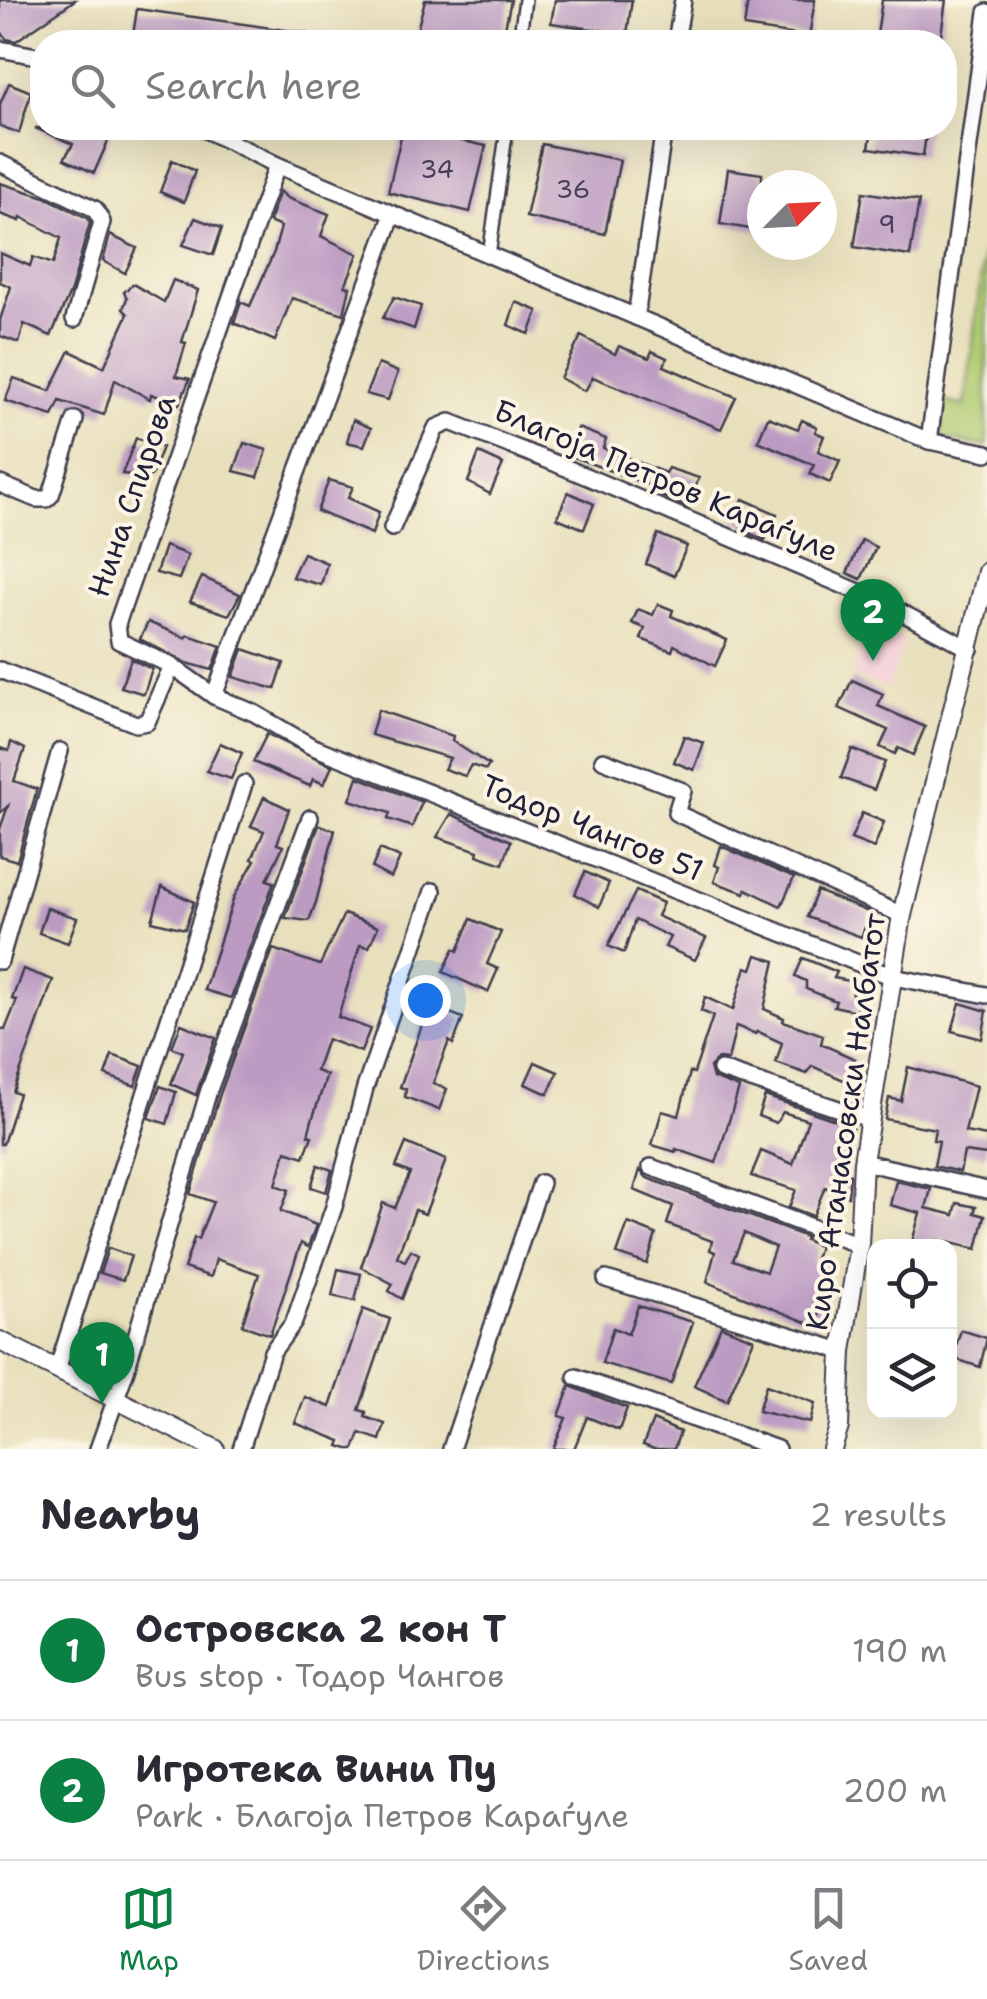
<!DOCTYPE html>
<html lang="en">
<head>
<meta charset="utf-8">
<style>
  body { margin:0; font-family:"Shantell Sans",sans-serif; background:#f7f7f7; color:#2b2b33 }
  .controls { position:absolute; right:30px; bottom:30px; display:grid; overflow:hidden; border-radius:20px; box-shadow:0 10px 40px #0002 }
  .controls button { width:90px; height:90px; display:grid; place-items:center; padding:0; border:0; border-bottom:2px solid #e1e1e2; background:#fff; color:#2b2b33; font:50px sans-serif }
  .compass { position:absolute; left:747px; top:170px; width:90px; height:90px; border-radius:50%; background:#fff; box-shadow:0 10px 40px #0002; rotate:66deg }
  .you { position:absolute; left:425px; top:1000px; width:35px; height:35px; margin:-25px; border:8px solid #fff; border-radius:50%; background:#1a73e8; box-shadow:0 0 0 15px #1a73e833 }
  .badge { display:grid; place-items:center; width:65px; height:65px; border-radius:50%; background:#0b8043; color:#fff; font-size:32px; font-weight:700 }
  .pin { position:absolute; translate:-50% -82px; filter:drop-shadow(0 2px 5px #0008) }
  .pin::after { content:''; position:absolute; top:52px; width:35px; height:30px; background:inherit; clip-path:polygon(0 0,100% 0,50% 100%) }
  .list { margin:0; padding:0; list-style:none }
  h2 { display:flex; justify-content:space-between; align-items:center; height:130px; margin:0; padding:0 40px; font-size:42px }
  h2 small { font-size:32px; font-weight:400; color:#7c7c81 }
  .list li { display:grid; grid-template-columns:65px 1fr auto; gap:30px; align-items:center; box-sizing:border-box; height:140px; padding:0 40px; border-top:2px solid #e1e1e2 }
  .list b { display:block; font-size:38px; white-space:nowrap }
  .list p { margin:0; font-size:32px; white-space:nowrap; color:#7c7c81 }
  .list em { font-size:32px; font-style:normal; color:#7c7c81 }
  .icon { flex:none; width:55px; height:55px; fill:none; stroke:currentColor; stroke-width:2; stroke-linecap:round; stroke-linejoin:round }
  .map { position:relative; flex:none; width:987px; height:1449px; overflow:hidden }
  .search { position:absolute; background:#fff; box-shadow:0 10px 40px #0002; left:30px; right:30px; top:30px; height:110px; display:flex; align-items:center; gap:25px; box-sizing:border-box; padding:0 35px; border-radius:40px; color:#7c7c81; font-size:38px }
  .sheet { height:410px; background:#fff }
  nav { display:flex; justify-content:space-around; align-items:center; box-sizing:border-box; height:140px; border-top:2px solid #e1e1e2; background:#fff; font-size:28px; color:#7c7c81 }
  nav a { display:grid; justify-items:center; gap:5px }
  nav .on { color:#0b8043 }
  .map>svg:first-child { display:block }
  .built { fill:#f5cfd9 }
  .green { fill:#b0cc72; stroke:#697756; stroke-width:2.5 }
  .building { fill:#bc9bc3; fill-rule:evenodd }
  .lines { fill:none; stroke-linecap:round; stroke-linejoin:round }
  .pedestrian-casing { stroke:#403e4e; stroke-width:16 }
  .minor-casing { stroke:#403e4e; stroke-width:20 }
  .tertiary-casing { stroke:#403e4e; stroke-width:22 }
  .pedestrian { stroke:#fff; stroke-width:11 }
  .minor { stroke:#fff; stroke-width:15 }
  .tertiary { stroke:#fff; stroke-width:18 }
  .labels { text-anchor:middle; stroke-width:8; stroke-linejoin:round; paint-order:stroke }
  .number-label { font-size:25px; fill:#48405d }
  .street-label { font-size:30px; fill:#22223b; stroke:#fcf5e5 }
</style>
</head>
<body>
<div class="map">
<svg width="987" height="1449" viewBox="0 0 987 1449">
  <rect width="100%" height="100%" fill="#fcf5e5"/>
  <filter id="ink" filterUnits="userSpaceOnUse"><feTurbulence type="fractalNoise" baseFrequency=".01" numOctaves="2"/><feDisplacementMap in="SourceGraphic" scale="20" xChannelSelector="R" yChannelSelector="G"/><feConvolveMatrix kernelMatrix="1 2 1 2 8 2 1 2 1" color-interpolation-filters="sRGB"/></filter>
  <filter id="wash" filterUnits="userSpaceOnUse"><feTurbulence type="fractalNoise" baseFrequency=".0048" numOctaves="4" result="noise"/><feDisplacementMap in="SourceGraphic" scale="40" xChannelSelector="R" yChannelSelector="G"/><feGaussianBlur stdDeviation="2.25" result="paint"/><feColorMatrix in="noise" values="0 0 0 0 0 0 0 0 0 0 0 0 0 0 0 0 0 1.4 0 .05"/><feComposite in="paint" operator="in"/></filter>
  <g filter="url(#wash)">
    <rect width="100%" height="100%" fill="#e8e0bc"/>
    <polygon class="built" points="868,628 904,641 888,688 851,676"/>
    <polygon class="green" points="987,226 987,447 942,438 943,401 965,406"/>
    <g id="blocks">
      <g class="building">
        <polygon points="0,0 75,0 16,41 6,39 0,30"/>
        <polygon points="425,0 511,0 502,42 414,42"/>
        <polygon points="555,0 632,0 627,34 551,23"/>
        <polygon points="748,0 815,0 809,37 744,27"/>
        <polygon points="882,0 946,0 940,42 876,42"/>
        <polygon points="137,9 307,33 306,42 132,42"/>
        <polygon points="9,83 31,92 19,133 0,126 0,104"/>
        <polygon points="35,128 104,128 112,132 94,173 64,159 73,144"/>
        <polygon points="403,128 486,146 470,212 388,192"/>
        <polygon points="872,128 927,128 923,156 869,148"/>
        <polygon points="542,144 620,160 605,234 526,217"/>
        <polygon points="172,160 195,171 184,202 160,192"/>
        <polygon points="728,169 762,174 762,231 720,224"/>
        <polygon points="0,183 45,197 87,218 90,223 71,290 51,336 24,324 19,343 0,336 0,320 11,287 0,282 0,253 30,266 33,257 53,264 61,238 21,217 20,221 0,214"/>
        <polygon points="280,191 287,198 329,214 321,236 358,254 345,286 350,287 344,314 292,298 275,341 234,323 241,302 250,306 274,252 281,227 269,222"/>
        <polygon points="863,192 919,201 910,256 854,247"/>
        <polygon points="195,218 222,228 213,255 183,245"/>
        <polygon points="110,235 137,248 125,273 103,261"/>
        <polygon points="173,280 198,290 182,342 186,343 176,376 190,379 179,404 151,394 150,399 115,380 104,415 60,401 53,416 5,401 14,378 50,391 70,351 104,367 128,314 123,309 127,298 124,292 133,284 164,302"/>
        <polygon points="394,297 421,306 414,329 383,318"/>
        <polygon points="516,302 538,311 529,334 508,325"/>
        <polygon points="581,336 615,354 619,346 649,358 652,351 667,358 664,366 736,397 721,429 593,377 585,391 560,378"/>
        <polygon points="378,364 398,372 388,400 366,394"/>
        <polygon points="768,417 798,429 802,420 817,427 815,432 824,436 818,451 840,461 830,483 810,474 814,465 758,441"/>
        <polygon points="353,420 371,428 364,446 347,442"/>
        <polygon points="578,428 606,439 603,448 665,473 668,468 699,478 687,507 657,494 659,489 568,455"/>
        <polygon points="136,438 162,447 151,476 122,474"/>
        <polygon points="244,443 267,450 258,477 234,471"/>
        <polygon points="479,453 503,464 490,494 468,482"/>
        <polygon points="329,480 353,487 348,498 379,512 372,534 317,511"/>
        <polygon points="568,492 594,504 584,529 557,518"/>
        <polygon points="743,499 777,514 765,540 744,531 745,524 734,519"/>
        <polygon points="658,534 687,546 674,576 646,564"/>
        <polygon points="862,540 876,547 861,579 847,573"/>
        <polygon points="165,546 188,555 179,579 156,573"/>
        <polygon points="303,553 327,563 321,585 292,577"/>
        <polygon points="202,577 240,594 229,615 190,602"/>
        <polygon points="658,604 673,610 671,616 727,640 715,666 674,645 672,651 641,639 645,628 632,623 638,609 653,615"/>
        <polygon points="148,622 186,638 188,635 221,646 212,670 187,663 140,639"/>
        <polygon points="243,649 284,663 275,689 233,677"/>
        <polygon points="131,659 152,669 144,694 121,687"/>
        <polygon points="852,680 883,694 878,706 925,727 913,755 898,748 895,754 880,747 888,730 839,708"/>
        <polygon points="378,710 453,736 452,741 489,765 486,770 471,765 465,776 444,769 450,758 371,735"/>
        <polygon points="267,734 332,766 324,784 313,779 310,786 253,762"/>
        <polygon points="684,736 704,743 694,770 674,762"/>
        <polygon points="11,742 25,749 14,781 37,789 17,861 0,856 0,829 8,806 0,813 0,748 9,751"/>
        <polygon points="220,743 242,753 231,779 207,771"/>
        <polygon points="852,749 885,762 874,790 841,778"/>
        <polygon points="358,777 422,802 412,827 388,819 390,813 350,800"/>
        <polygon points="264,797 289,809 277,844 283,846 267,880 274,882 231,998 204,990 234,897 255,860 252,859 264,831 251,826"/>
        <polygon points="862,813 884,822 874,848 851,839"/>
        <polygon points="451,814 511,841 503,864 477,855 478,851 437,837"/>
        <polygon points="319,825 335,830 316,902 309,921 285,918"/>
        <polygon points="721,846 794,878 781,906 746,889 745,893 714,882 719,867 715,865"/>
        <polygon points="380,849 400,858 391,878 372,868"/>
        <polygon points="585,872 609,883 599,907 575,894"/>
        <polygon points="162,887 194,902 185,929 152,921"/>
        <polygon points="636,891 663,903 657,916 706,938 695,960 665,947 670,937 635,920 624,953 608,946"/>
        <polygon points="817,891 871,913 861,937 807,917"/>
        <polygon points="47,908 77,918 68,943 39,933"/>
        <polygon points="344,914 378,927 369,947 360,945 338,1017 370,1029 361,1052 327,1039 316,1071 327,1075 312,1120 308,1135 312,1136 304,1157 286,1151 276,1185 289,1190 281,1211 316,1225 308,1247 301,1243 270,1335 242,1325 259,1274 216,1259 211,1277 184,1268 194,1238 198,1239 213,1202 190,1194 220,1094 273,949 320,965"/>
        <polygon points="471,919 501,932 487,964 498,969 488,992 443,972 454,949 458,951"/>
        <polygon points="757,955 775,961 764,1009 784,1018 783,1021 823,1035 821,1044 855,1059 846,1081 812,1066 807,1074 776,1063 782,1043 757,1031 756,1034 736,1026 728,1060 718,1059 710,1067 713,1078 739,1088 716,1163 676,1149 676,1152 652,1145 662,1111 679,1116 690,1072 694,1073 713,1016 701,1011 705,997 733,1010 746,967 752,969"/>
        <polygon points="803,958 837,972 834,978 855,982 852,995 860,997 856,1011 834,1006 836,1001 806,989 806,981 795,976"/>
        <polygon points="23,969 53,980 13,1092 19,1094 3,1144 0,1144 0,1028 5,1030 17,1000 12,999"/>
        <polygon points="960,1003 987,1011 982,1039 952,1031"/>
        <polygon points="429,1005 463,1018 453,1044 449,1041 433,1083 447,1089 439,1110 405,1097 406,1089 400,1087"/>
        <polygon points="181,1024 216,1038 196,1095 171,1084 183,1052 172,1047"/>
        <polygon points="112,1055 142,1066 135,1086 105,1075"/>
        <polygon points="535,1062 558,1072 548,1094 525,1084"/>
        <polygon points="908,1067 976,1086 965,1132 987,1136 987,1155 964,1152 960,1172 934,1166 939,1141 933,1140 935,1129 885,1119 889,1098 901,1101"/>
        <polygon points="160,1086 176,1092 167,1124 149,1118"/>
        <polygon points="765,1096 853,1126 839,1170 850,1174 848,1196 825,1187 813,1216 789,1207 796,1190 751,1176 761,1151 793,1164 808,1120 783,1112 776,1123 758,1116"/>
        <polygon points="406,1143 446,1160 425,1214 415,1210 397,1257 405,1261 411,1250 419,1254 402,1299 389,1291 393,1284 361,1267 383,1203 395,1208 410,1173 396,1167"/>
        <polygon points="318,1165 332,1170 326,1192 311,1187"/>
        <path d="M 640,1170 L 647,1178 L 806,1237 L 805,1240 L 819,1246 L 814,1262 L 828,1268 L 814,1301 L 821,1304 L 816,1326 L 707,1282 L 715,1252 L 710,1250 L 712,1241 L 667,1224 L 673,1206 L 634,1190 ZM 744,1233 L 775,1247 L 766,1272 L 733,1260 Z"/>
        <polygon points="896,1181 931,1189 926,1208 954,1215 957,1203 976,1207 974,1213 985,1216 977,1249 938,1240 936,1246 911,1246 920,1213 890,1205"/>
        <polygon points="628,1223 656,1234 647,1264 617,1254"/>
        <polygon points="108,1248 131,1256 123,1280 100,1273"/>
        <polygon points="338,1269 361,1274 355,1301 332,1296"/>
        <polygon points="638,1306 693,1322 671,1384 602,1363 613,1328 628,1334"/>
        <polygon points="363,1309 390,1319 359,1410 366,1412 365,1417 385,1424 380,1440 360,1433 354,1449 348,1449 339,1446 341,1441 295,1423 305,1397 330,1407"/>
        <polygon points="721,1326 754,1339 727,1401 694,1386"/>
        <polygon points="961,1330 987,1338 980,1367 952,1358"/>
        <polygon points="766,1385 815,1403 810,1423 758,1411"/>
        <polygon points="570,1386 627,1408 619,1430 587,1417 574,1449 553,1449 566,1418 559,1416"/>
        <polygon points="653,1420 680,1432 674,1449 654,1449 643,1445"/>
      </g>
    </g>
  </g>
  <g filter="url(#ink)">
    <use href="#blocks" fill-opacity="0" stroke="#403e4e" stroke-width="2.5"/>
    <g class="lines">
      <g class="pedestrian-casing">
        <g id="pedestrian">
          <polyline points="519,42 525,0"/>
          <polyline points="489,255 507,128"/>
        </g>
      </g>
      <g class="minor-casing">
        <g id="minor">
          <polyline points="987,12 929,441 987,453"/>
          <polyline points="676,42 683,0"/>
          <polyline points="0,49 42,57"/>
          <polyline points="202,128 277,165 929,441"/>
          <polyline points="0,163 95,209 102,222 74,319"/>
          <polyline points="393,214 214,696 254,713 311,746 893,977 987,995"/>
          <polyline points="636,317 664,128"/>
          <polyline points="0,484 36,499 47,499 51,495 75,420"/>
          <polyline points="392,528 436,428 450,422 557,464 880,601 970,649"/>
          <polyline points="0,670 136,724 147,722 172,666"/>
          <polyline points="214,696 172,666 119,641 117,624 277,165"/>
          <polyline points="603,760 683,791 676,813 902,915"/>
          <polyline points="0,961 60,751"/>
          <polyline points="721,1070 869,1119"/>
          <polyline points="863,1162 987,1190"/>
          <polyline points="651,1167 859,1245"/>
          <polyline points="606,1279 842,1351"/>
          <polyline points="57,1370 244,784"/>
          <polyline points="576,1377 777,1449"/>
          <polyline points="98,1449 126,1370 209,1090 310,818"/>
          <polyline points="241,1449 272,1352 294,1322 334,1207 365,1088 433,891"/>
          <polyline points="451,1449 541,1183"/>
        </g>
      </g>
      <g class="tertiary-casing">
        <g id="tertiary">
          <polyline points="0,1341 215,1449"/>
          <polyline points="832,1449 839,1427 842,1351 859,1245 863,1162 902,915 987,572"/>
        </g>
      </g>
      <use href="#pedestrian" class="pedestrian"/>
      <use href="#minor" class="minor"/>
      <use href="#tertiary" class="tertiary"/>
    </g>
  </g>
  <g class="labels">
    <g class="number-label">
      <text x="437" y="178">34</text>
      <text x="573" y="198">36</text>
      <text x="887" y="233">9</text>
    </g>
    <g class="street-label">
      <text transform="translate(666 481) rotate(23)" y="10">Благоја Петров Караѓуле</text>
      <text transform="translate(132 496) rotate(-71)" y="10">Нина Спирова</text>
      <text transform="translate(592 828) rotate(22)" y="10">Тодор Чангов 51</text>
      <text transform="translate(846 1122) rotate(-82)" y="10">Киро Атанасовски Налбатот</text>
    </g>
  </g>
</svg>
<div class="controls">
<button><svg class="icon" aria-label="locate" viewBox="0 0 24 24"><circle cx="12" cy="12" r="6"/><path d="M12 2v4M12 18v4M2 12h4M18 12h4"/></svg></button>
<button><svg class="icon" aria-label="layers" viewBox="0 0 24 24"><path d="M12 4l9 5-9 5-9-5zM3 14l9 5 9-5"/></svg></button>
</div>
<svg class="compass" viewBox="-18 -18 36 36"><path d="M0-13l5 13h-10z" fill="#e53935"/><path d="M0 13l5-13h-10z" fill="#7c7c81"/></svg>
<div class="you"></div>
<div class="pin badge" style="left:102px;top:1404px">1</div>
<div class="pin badge" style="left:873px;top:661px">2</div>
<div class="search"><svg class="icon" aria-label="search" viewBox="0 0 24 24"><circle cx="10" cy="10" r="6"/><path d="M15 15l6 6"/></svg>Search here</div>
</div>
<section class="sheet">
<h2>Nearby<small>2 results</small></h2>
<ul class="list">
<li><span class="badge">1</span><div><b>Островска 2 кон T</b><p>Bus stop · Тодор Чангов</p></div><em>190 m</em></li>
<li><span class="badge">2</span><div><b>Игротека Вини Пу</b><p>Park · Благоја Петров Караѓуле</p></div><em>200 m</em></li>
</ul>
</section>
<nav>
<a class="on"><svg class="icon" aria-label="map" viewBox="0 0 24 24"><path d="M3 6l6-2 6 2 6-2v14l-6 2-6-2-6 2zM9 4v14M15 6v14"/></svg>Map</a>
<a><svg class="icon" aria-label="directions" viewBox="0 0 24 24"><path d="M12 3l9 9-9 9-9-9zM9 14v-3h6M13 9l2 2-2 2"/></svg>Directions</a>
<a><svg class="icon" aria-label="saved" viewBox="0 0 24 24"><path d="M7 4h10v16l-5-4-5 4z"/></svg>Saved</a>
</nav>
</body>
</html>
